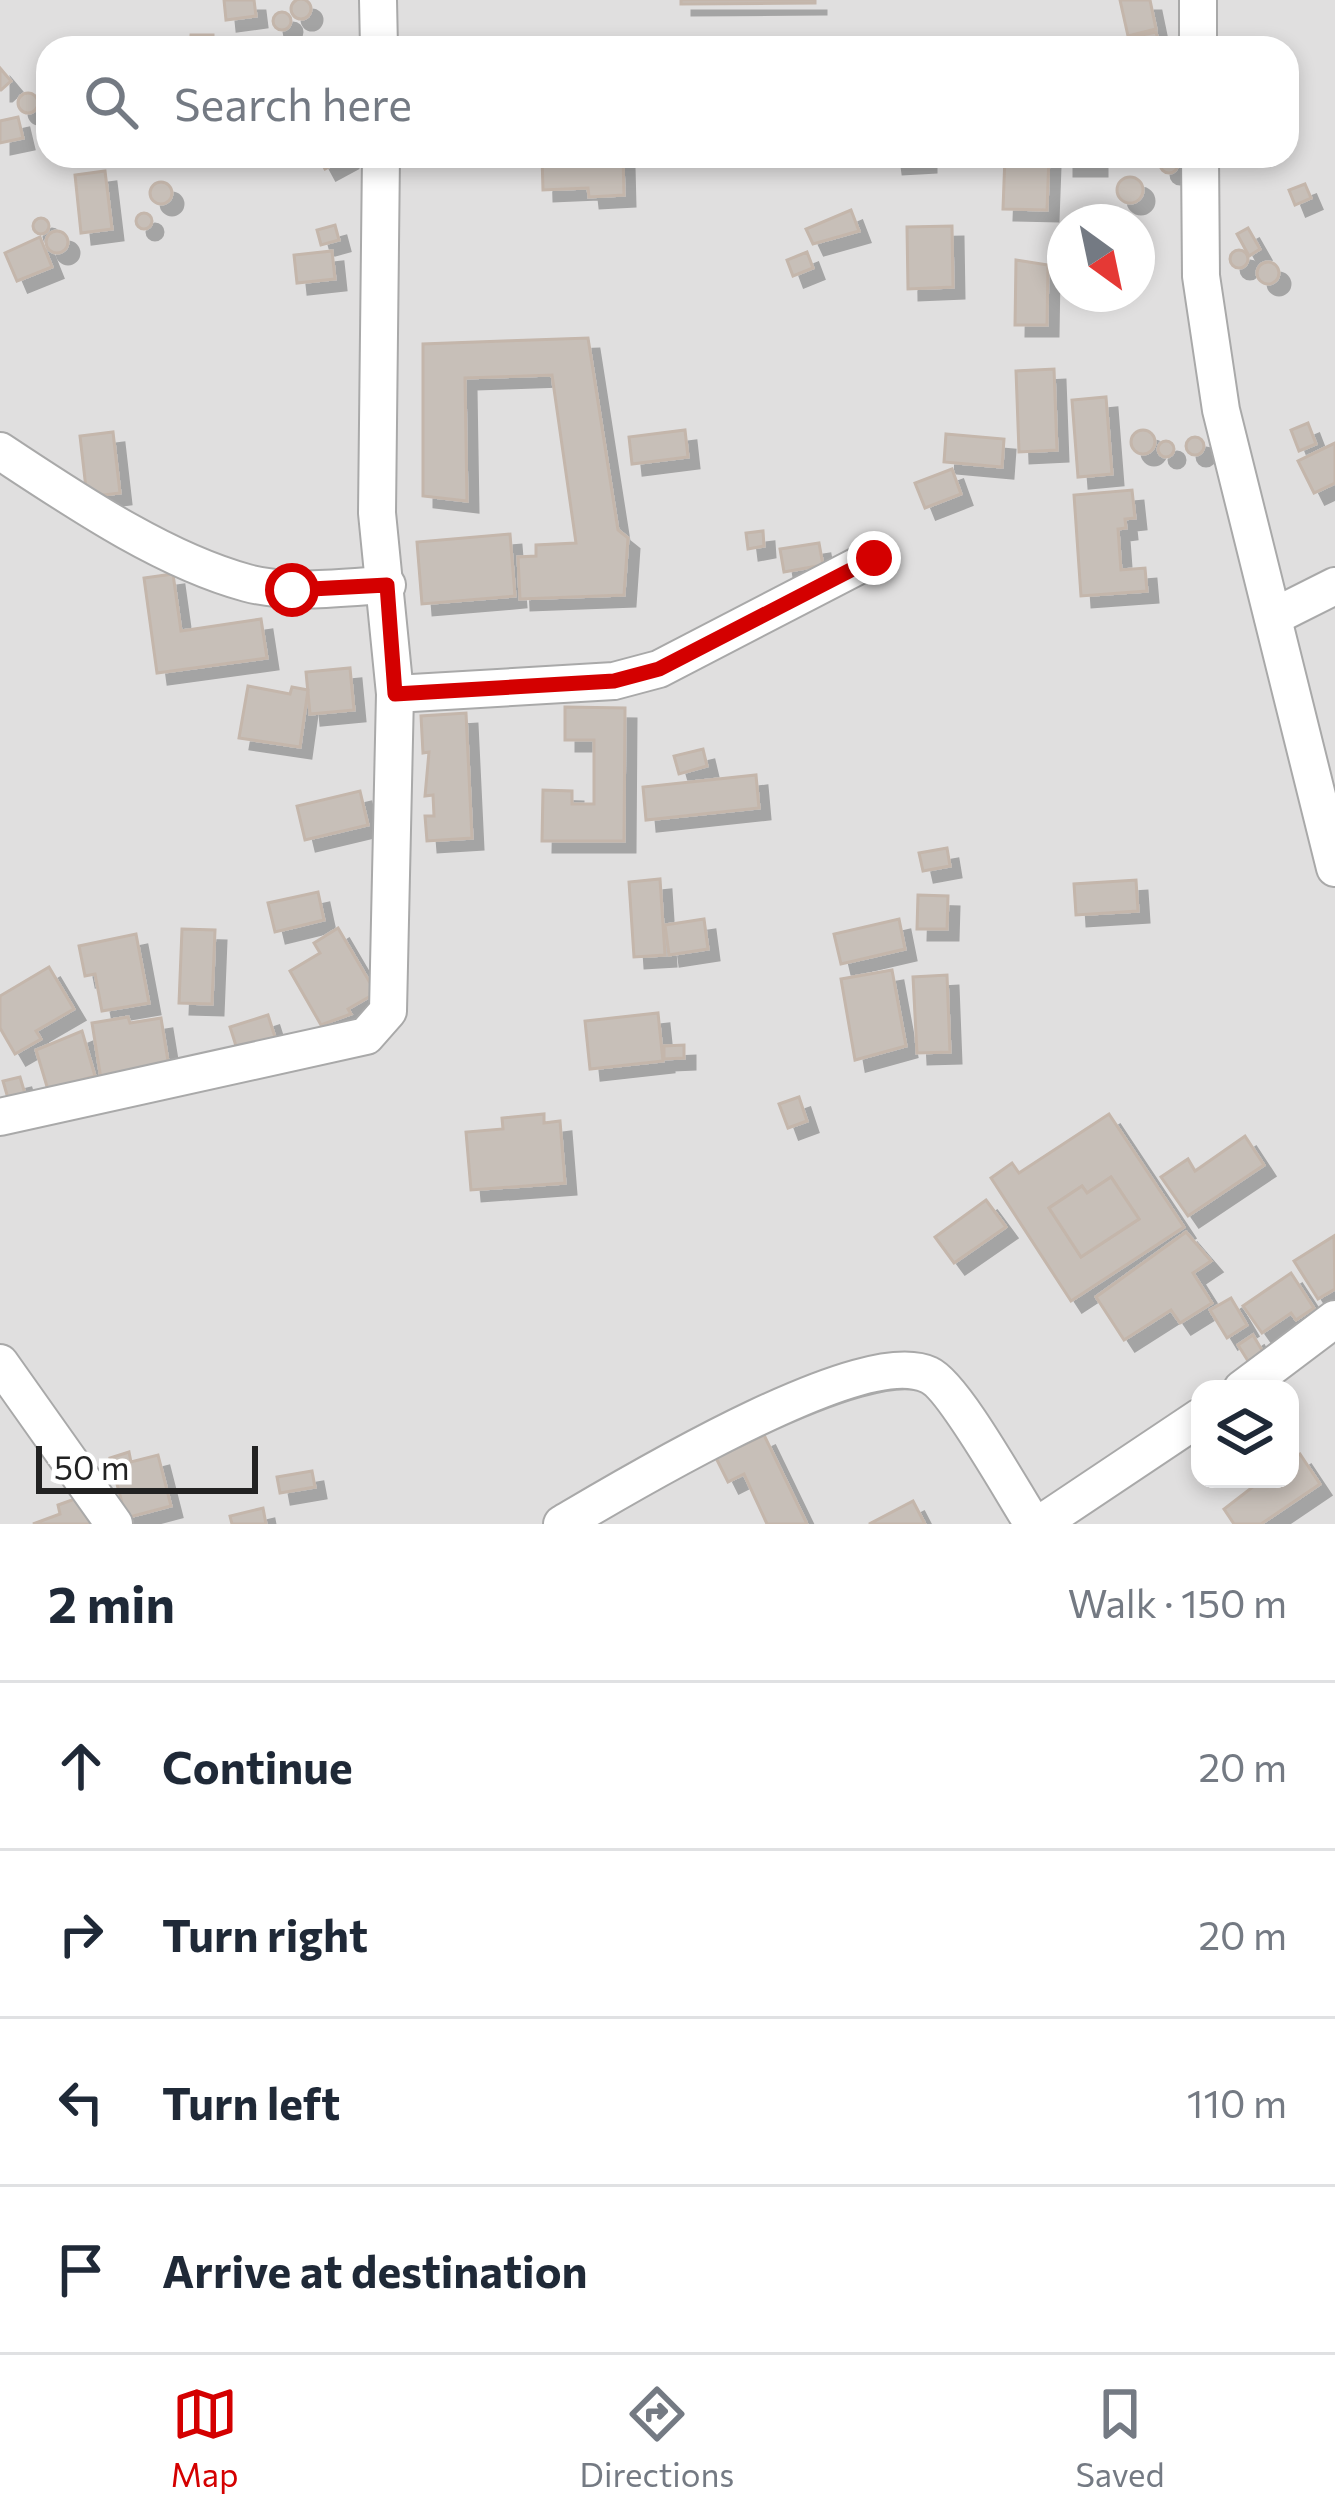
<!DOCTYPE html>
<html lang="en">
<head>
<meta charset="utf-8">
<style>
  body { margin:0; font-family:Commissioner,sans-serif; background:#f6f6f7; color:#1f2937 }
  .controls { position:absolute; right:36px; bottom:36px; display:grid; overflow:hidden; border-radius:24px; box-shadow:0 6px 18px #0003 }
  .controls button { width:108px; height:108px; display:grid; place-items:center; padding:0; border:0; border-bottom:3px solid #e0e1e3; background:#fff; color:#1f2937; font:60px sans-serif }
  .compass { position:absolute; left:1047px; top:204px; width:108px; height:108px; border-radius:50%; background:#fff; box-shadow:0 6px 18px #0003; rotate:147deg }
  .scale { position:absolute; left:36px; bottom:30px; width:222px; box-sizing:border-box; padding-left:12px; border:6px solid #222; border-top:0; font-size:33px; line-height:42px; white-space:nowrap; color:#222; -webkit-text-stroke:9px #fff; paint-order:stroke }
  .stop { position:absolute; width:36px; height:36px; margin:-27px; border:9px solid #d40000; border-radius:50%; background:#fff }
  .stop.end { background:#d40000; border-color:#fff; box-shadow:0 3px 12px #0008 }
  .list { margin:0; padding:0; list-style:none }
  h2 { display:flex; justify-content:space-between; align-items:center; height:156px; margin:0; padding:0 48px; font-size:51px }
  h2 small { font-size:39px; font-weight:400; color:#747a83 }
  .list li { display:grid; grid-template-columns:78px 1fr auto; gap:36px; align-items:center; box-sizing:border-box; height:168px; padding:0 48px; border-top:3px solid #e0e1e3 }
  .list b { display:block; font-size:45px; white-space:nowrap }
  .list em { font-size:39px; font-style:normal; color:#747a83 }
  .icon { flex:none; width:66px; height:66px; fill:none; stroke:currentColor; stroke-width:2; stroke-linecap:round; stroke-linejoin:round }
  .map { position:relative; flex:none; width:1335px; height:1524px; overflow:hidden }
  .search { position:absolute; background:#fff; box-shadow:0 6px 18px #0003; left:36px; right:36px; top:36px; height:132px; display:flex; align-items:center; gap:30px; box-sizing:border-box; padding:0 42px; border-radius:36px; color:#747a83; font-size:45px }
  .sheet { height:828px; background:#fff }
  nav { display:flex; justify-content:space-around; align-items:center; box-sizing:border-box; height:168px; border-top:3px solid #e0e1e3; background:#fff; font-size:33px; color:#747a83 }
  nav a { display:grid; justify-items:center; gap:6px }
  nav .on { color:#d40000 }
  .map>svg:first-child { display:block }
  .residential { fill:#e0dfdf; fill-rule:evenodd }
  .building { fill:#c7bfb8; stroke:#c4b6ab; stroke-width:3; fill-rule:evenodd; filter:url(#shadow) }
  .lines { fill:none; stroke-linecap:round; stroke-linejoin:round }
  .minor-casing { stroke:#a9a9a9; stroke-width:40 }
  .minor { stroke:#fff; stroke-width:36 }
  .route { stroke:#d40000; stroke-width:15 }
</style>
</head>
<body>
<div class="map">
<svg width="1335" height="1524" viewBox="0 0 1335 1524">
  <defs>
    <filter id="shadow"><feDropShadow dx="11" dy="11" stdDeviation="0" flood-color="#0004"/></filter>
  </defs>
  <rect width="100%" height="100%" fill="#f2efe9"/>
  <path class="residential" d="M 0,0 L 1335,0 L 1335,1524 L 0,1524 ZM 48,48 L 1287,48 L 1287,156 L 48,156 ZM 1065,222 L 1137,222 L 1137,294 L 1065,294 ZM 1200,1389 L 1290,1389 L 1290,1479 L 1200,1479 Z"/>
  <g class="building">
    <circle cx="301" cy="9" r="10"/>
    <polygon points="224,0 254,0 256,16 226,20"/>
    <polygon points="681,0 815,0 815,3 681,4"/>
    <polygon points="1120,0 1150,0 1156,29 1128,36"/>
    <circle cx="282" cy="21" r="9"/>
    <polygon points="1156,32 1160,48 1130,48 1128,38"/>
    <polygon points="191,35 213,35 213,48 190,48"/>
    <polygon points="0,68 11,81 1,90 0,90"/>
    <circle cx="28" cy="103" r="10"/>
    <polygon points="18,117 23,138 0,143 0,121"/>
    <circle cx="1169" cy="164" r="9"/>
    <polygon points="318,156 347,156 347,157 325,169"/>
    <polygon points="542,156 623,156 624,195 589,197 588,188 543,190"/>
    <polygon points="891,156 925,156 925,161 892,163"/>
    <polygon points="1005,156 1049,156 1047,210 1003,209"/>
    <rect x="1063" y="156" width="33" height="9"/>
    <polygon points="105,171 112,229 81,233 75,175"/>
    <circle cx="1130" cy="190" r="13"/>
    <circle cx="161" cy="193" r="11"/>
    <polygon points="1305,184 1311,198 1295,205 1289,190"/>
    <polygon points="851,210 859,231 813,244 806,229"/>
    <circle cx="144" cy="221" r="8"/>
    <circle cx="41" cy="226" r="8"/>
    <polygon points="335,225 339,240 321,245 317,230"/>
    <polygon points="952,226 953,287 908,289 907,227"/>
    <polygon points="1248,228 1260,249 1249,256 1237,234"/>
    <circle cx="57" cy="242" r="11"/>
    <polygon points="40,237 52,267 17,281 5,253"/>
    <circle cx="1239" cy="259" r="9"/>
    <polygon points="332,251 335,279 297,283 294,255"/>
    <polygon points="807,252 813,268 793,276 787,260"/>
    <polygon points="1016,260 1048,265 1047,325 1015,325"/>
    <circle cx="1268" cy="273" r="11"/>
    <polygon points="588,338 618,530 628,538 624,595 520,599 518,557 536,556 536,545 576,543 552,375 465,378 467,501 423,496 423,344"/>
    <polygon points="1054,369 1057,450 1019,452 1016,371"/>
    <polygon points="1106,397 1112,474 1078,477 1072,400"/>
    <polygon points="1308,423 1316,444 1299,451 1291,430"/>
    <polygon points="685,430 688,457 632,464 629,437"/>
    <circle cx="1143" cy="442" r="12"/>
    <polygon points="113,432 120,493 87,497 80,436"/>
    <polygon points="946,434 1004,439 1002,467 944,462"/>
    <circle cx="1195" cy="446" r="9"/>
    <circle cx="1166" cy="449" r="8"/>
    <polygon points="1335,443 1335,483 1314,493 1298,461"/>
    <polygon points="952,469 961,494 925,508 915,483"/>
    <polygon points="1132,490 1135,518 1125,519 1126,528 1118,529 1121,570 1145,568 1147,591 1081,596 1074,495"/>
    <polygon points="763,531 764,546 748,549 746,533"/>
    <polygon points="510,534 515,596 422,604 417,542"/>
    <polygon points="819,543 823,565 784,572 780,549"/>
    <polygon points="173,574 181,631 261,619 267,658 157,673 144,578"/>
    <polygon points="350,668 354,710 310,714 306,672"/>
    <polygon points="248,686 290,694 292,687 308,690 300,747 239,738"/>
    <polygon points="565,707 625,708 624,841 542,841 543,790 572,791 572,804 594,804 594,740 565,740"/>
    <polygon points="466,713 472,838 427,841 425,816 434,816 433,795 425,796 429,752 423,753 421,716"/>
    <polygon points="703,749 707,766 679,774 674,756"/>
    <polygon points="756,775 759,808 646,820 643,787"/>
    <polygon points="360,791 368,825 305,840 297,806"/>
    <polygon points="947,848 950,866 923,871 919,853"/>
    <polygon points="660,879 665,955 634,957 629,882"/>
    <polygon points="1136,880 1138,911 1076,915 1074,884"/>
    <polygon points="318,892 324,920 275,932 268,903"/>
    <polygon points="918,895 948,896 947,929 917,929"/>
    <polygon points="704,919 708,949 669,955 665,925"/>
    <polygon points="899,919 905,949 841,964 834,934"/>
    <polygon points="338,928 376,993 348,1009 351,1014 321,1025 290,971 320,953 314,943"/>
    <polygon points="182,929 215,930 212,1004 179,1003"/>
    <polygon points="136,934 149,1003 102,1011 95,974 85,976 79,946"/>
    <polygon points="49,967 74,1009 36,1031 41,1039 15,1054 0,1028 0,996"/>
    <polygon points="892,970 906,1046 855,1060 841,979"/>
    <polygon points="947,975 950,1052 917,1053 913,977"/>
    <polygon points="658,1013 663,1061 590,1069 585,1021"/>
    <polygon points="268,1015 275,1037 237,1049 230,1027"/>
    <polygon points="128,1017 130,1023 161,1018 169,1067 101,1079 92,1023"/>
    <polygon points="82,1031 95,1076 48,1090 36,1050"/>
    <polygon points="684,1045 684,1058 664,1059 664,1046"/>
    <polygon points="20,1077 26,1097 9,1102 3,1081"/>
    <polygon points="799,1097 807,1121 788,1128 779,1104"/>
    <polygon points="544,1114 544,1123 560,1121 565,1183 471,1190 466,1132 503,1129 502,1118"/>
    <path d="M 1109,1114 L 1184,1227 L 1071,1301 L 991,1178 L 1012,1163 L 1019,1173 ZM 1111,1177 L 1139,1219 L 1081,1257 L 1049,1208 L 1082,1186 L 1087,1193 Z"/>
    <polygon points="1245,1136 1264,1165 1188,1216 1161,1177 1188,1159 1195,1171"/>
    <polygon points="1111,1177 1139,1219 1081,1257 1049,1208 1082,1186 1087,1193"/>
    <polygon points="986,1200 1006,1227 954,1263 935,1237"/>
    <polygon points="1186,1232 1211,1261 1193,1273 1212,1303 1180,1323 1171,1310 1124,1340 1096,1297"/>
    <polygon points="1334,1236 1335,1289 1318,1299 1294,1261"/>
    <polygon points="1291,1273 1314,1308 1296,1320 1291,1313 1262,1333 1243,1306"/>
    <polygon points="1231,1298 1247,1325 1227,1338 1210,1310"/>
    <polygon points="1253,1335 1263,1352 1248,1361 1238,1345"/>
    <polygon points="764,1435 807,1524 767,1524 744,1474 728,1482 716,1458"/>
    <polygon points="129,1452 131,1462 158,1455 171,1506 126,1518 110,1458"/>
    <polygon points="1300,1454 1320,1484 1261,1524 1234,1524 1224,1509 1263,1479 1290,1479 1290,1461"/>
    <polygon points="312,1471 315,1487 280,1493 277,1477"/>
    <polygon points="86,1495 96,1524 33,1524 60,1514 58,1505"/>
    <polygon points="913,1501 925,1524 869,1524"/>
    <polygon points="263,1508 266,1524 232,1524 230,1516"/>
  </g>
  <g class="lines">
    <g class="minor-casing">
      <g id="minor">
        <polyline points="378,0 379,48"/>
        <polyline points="1198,0 1198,48"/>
        <polyline points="1200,156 1201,276 1221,410 1335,868"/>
        <path d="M 0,451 C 73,499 162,560 247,583 C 292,595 342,587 387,585"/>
        <polyline points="1273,617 1335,586"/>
        <polyline points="395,694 614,681 659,669 873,558"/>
        <polyline points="0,1117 366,1036 388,1011 395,694 377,513 381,156"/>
        <polyline points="0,1363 114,1524"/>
        <polyline points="1242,1389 1335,1319"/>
        <path d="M 562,1524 C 625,1487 863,1343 929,1375 C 954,1386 1014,1495 1033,1524"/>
        <polyline points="1040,1524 1200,1417"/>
      </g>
    </g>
    <use href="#minor" class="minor"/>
  </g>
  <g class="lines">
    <polyline class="route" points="292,590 387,585 395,694 614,681 659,669 874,558"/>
  </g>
</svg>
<div class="controls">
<button><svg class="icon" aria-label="layers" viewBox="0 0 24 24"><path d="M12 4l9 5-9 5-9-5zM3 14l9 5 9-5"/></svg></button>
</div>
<svg class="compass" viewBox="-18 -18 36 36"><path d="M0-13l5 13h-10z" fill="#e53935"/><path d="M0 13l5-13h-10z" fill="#747a83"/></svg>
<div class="scale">50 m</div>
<div class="stop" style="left:292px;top:590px"></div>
<div class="stop end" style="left:874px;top:558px"></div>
<div class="search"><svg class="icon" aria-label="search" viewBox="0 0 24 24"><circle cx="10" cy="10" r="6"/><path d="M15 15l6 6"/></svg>Search here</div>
</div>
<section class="sheet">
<h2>2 min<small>Walk · 150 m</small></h2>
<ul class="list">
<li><svg class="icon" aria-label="ahead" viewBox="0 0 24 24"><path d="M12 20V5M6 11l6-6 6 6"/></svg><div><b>Continue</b></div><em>20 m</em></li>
<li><svg class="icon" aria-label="right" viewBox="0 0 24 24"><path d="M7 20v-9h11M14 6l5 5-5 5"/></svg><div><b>Turn right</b></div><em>20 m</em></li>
<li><svg class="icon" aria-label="left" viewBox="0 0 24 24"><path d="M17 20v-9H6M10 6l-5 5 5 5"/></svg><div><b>Turn left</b></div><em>110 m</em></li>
<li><svg class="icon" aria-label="arrive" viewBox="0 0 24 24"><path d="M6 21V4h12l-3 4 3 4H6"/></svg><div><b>Arrive at destination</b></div></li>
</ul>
</section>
<nav>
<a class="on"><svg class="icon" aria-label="map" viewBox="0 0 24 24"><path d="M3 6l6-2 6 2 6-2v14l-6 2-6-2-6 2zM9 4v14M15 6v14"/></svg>Map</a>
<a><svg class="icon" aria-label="directions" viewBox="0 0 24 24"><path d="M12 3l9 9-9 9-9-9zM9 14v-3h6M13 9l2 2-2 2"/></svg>Directions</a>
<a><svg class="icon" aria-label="saved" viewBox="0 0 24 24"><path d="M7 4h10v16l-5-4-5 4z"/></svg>Saved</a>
</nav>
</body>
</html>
